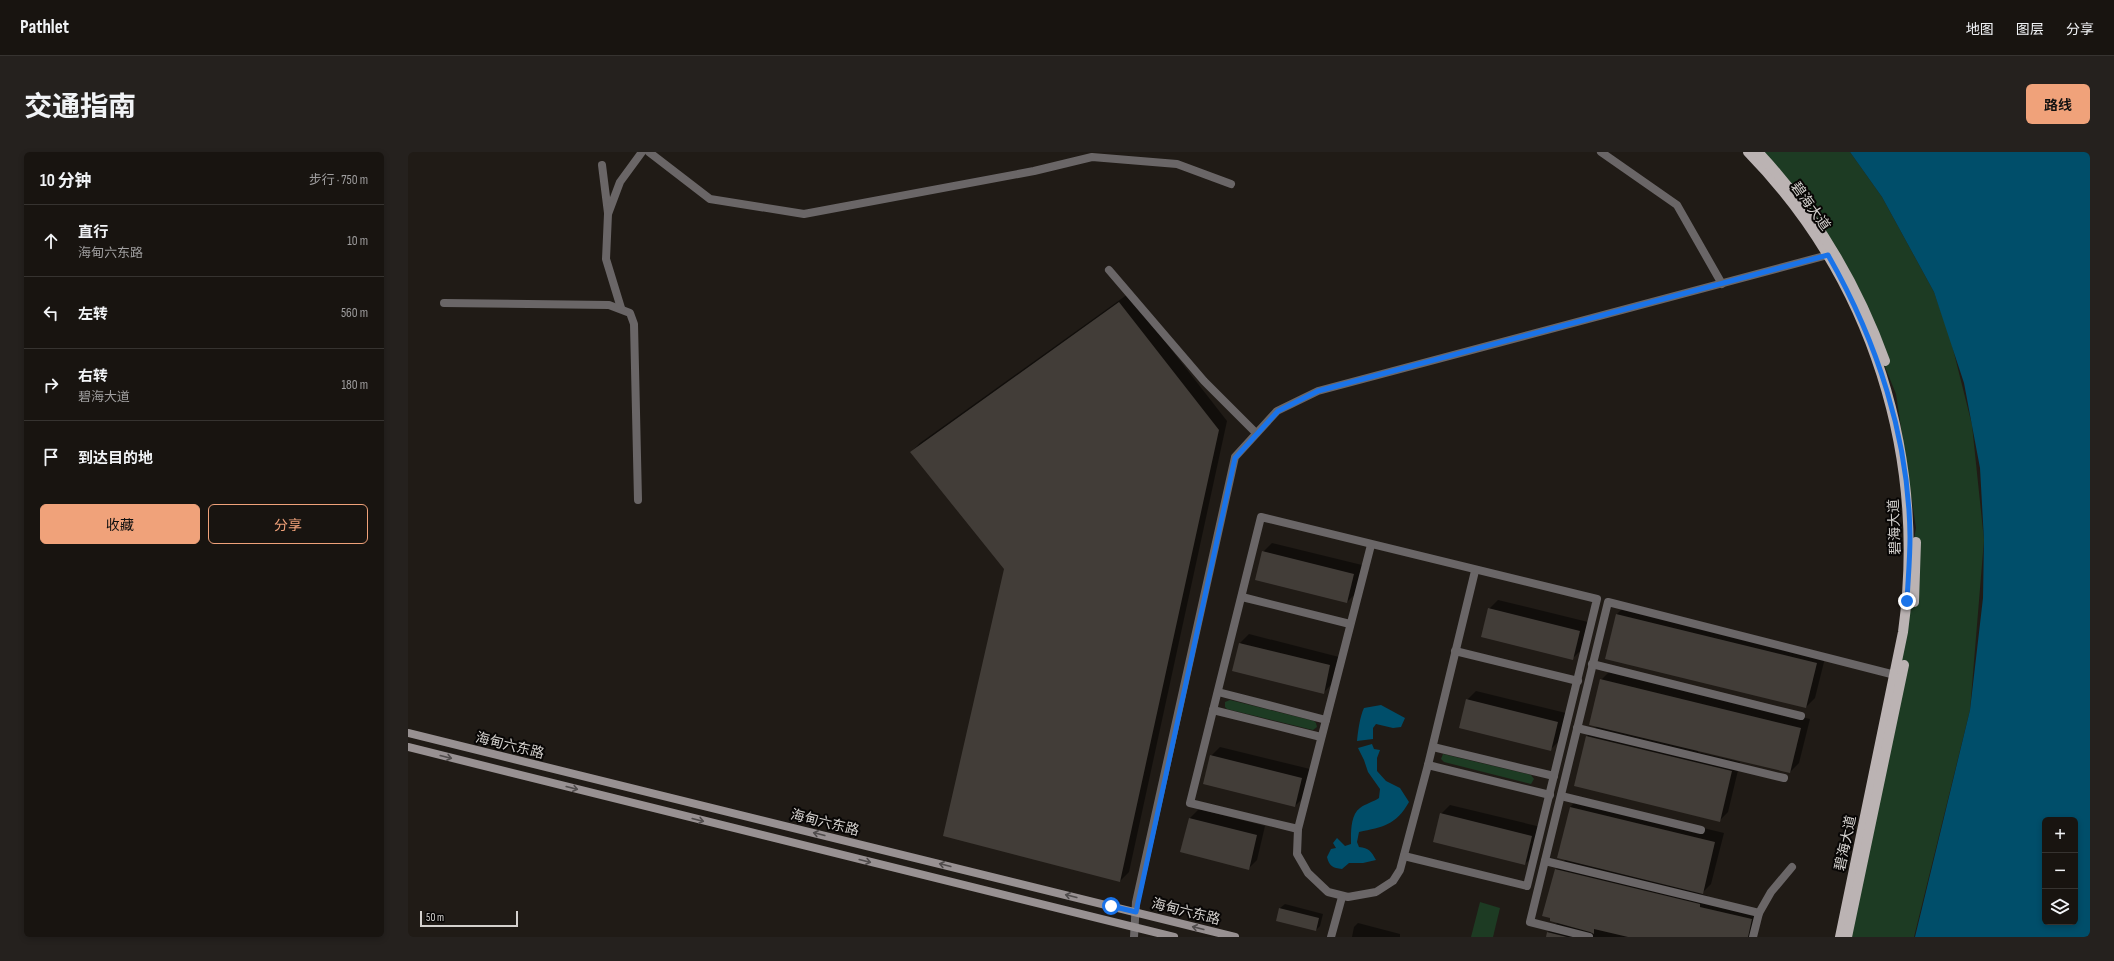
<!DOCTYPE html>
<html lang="zh">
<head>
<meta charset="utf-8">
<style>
  body { margin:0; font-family:"Sofia Sans Condensed","Noto Sans SC",sans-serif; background:#25211e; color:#f1f3f6 }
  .controls { position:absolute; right:12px; bottom:12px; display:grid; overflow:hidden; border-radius:6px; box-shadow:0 2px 6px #0003 }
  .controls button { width:36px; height:36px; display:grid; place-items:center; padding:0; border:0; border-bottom:1px solid #363330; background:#181410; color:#f1f3f6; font:20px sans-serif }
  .scale { position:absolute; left:12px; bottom:10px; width:98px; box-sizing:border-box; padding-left:4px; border:2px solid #d4d1ce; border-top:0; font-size:11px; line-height:14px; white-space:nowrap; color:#d4d1ce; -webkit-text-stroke:3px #080605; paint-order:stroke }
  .stop { position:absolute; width:12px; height:12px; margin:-9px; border:3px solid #1a73e8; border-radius:50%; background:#fff }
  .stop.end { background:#1a73e8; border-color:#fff; box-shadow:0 1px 4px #0008 }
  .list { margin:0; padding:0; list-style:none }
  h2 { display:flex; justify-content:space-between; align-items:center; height:52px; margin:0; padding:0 16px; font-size:17px }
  h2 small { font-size:13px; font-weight:400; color:#9f9e9f }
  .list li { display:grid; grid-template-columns:26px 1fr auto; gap:12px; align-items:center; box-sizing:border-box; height:72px; padding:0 16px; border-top:1px solid #363330 }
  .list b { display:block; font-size:15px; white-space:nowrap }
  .list p { margin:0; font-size:13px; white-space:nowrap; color:#9f9e9f }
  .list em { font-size:13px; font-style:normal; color:#9f9e9f }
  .actions { display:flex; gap:8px; padding:12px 16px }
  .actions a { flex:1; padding:9px 0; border:1px solid #f0a27a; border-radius:6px; text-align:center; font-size:14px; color:#f0a27a }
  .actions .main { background:#f0a27a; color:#111 }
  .icon { flex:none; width:22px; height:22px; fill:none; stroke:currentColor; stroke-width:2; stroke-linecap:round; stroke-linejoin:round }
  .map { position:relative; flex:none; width:1682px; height:785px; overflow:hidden; border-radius:6px }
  header { display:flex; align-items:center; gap:24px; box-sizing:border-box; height:56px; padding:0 20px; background:#181410; border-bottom:1px solid #363330 }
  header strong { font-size:19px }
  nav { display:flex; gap:22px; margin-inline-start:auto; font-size:14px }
  .intro { display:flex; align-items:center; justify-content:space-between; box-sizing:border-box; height:96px; padding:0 24px }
  h1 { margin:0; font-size:28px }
  .button { padding:10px 18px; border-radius:6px; background:#f0a27a; color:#111; font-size:14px; font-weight:700 }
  main { display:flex; gap:24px; padding:0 24px }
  aside { flex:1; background:#181410; border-radius:6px; box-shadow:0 2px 6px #0003 }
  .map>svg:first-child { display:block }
  .green { fill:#1d3b23 }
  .water { fill:#004e6a; fill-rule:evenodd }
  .shadow { fill:#0007 }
  .building { fill:#423d38 }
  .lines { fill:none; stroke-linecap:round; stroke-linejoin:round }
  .minor { stroke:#6a6667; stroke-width:8 }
  .secondary { stroke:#989192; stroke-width:8 }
  .primary { stroke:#bbb3b3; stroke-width:10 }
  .oneway { stroke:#504c4c }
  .route { stroke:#1a73e8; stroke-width:5 }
  .labels { text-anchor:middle; stroke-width:4; stroke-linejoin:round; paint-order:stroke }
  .street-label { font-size:14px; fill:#d4d1ce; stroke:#080605 }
</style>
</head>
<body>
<header>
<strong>Pathlet</strong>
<nav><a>地图</a><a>图层</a><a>分享</a></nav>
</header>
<div class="intro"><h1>交通指南</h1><a class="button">路线</a></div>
<main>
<aside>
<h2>10 分钟<small>步行 · 750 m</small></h2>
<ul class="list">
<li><svg class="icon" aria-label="ahead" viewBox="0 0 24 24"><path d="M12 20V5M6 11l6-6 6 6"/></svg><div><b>直行</b><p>海甸六东路</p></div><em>10 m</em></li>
<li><svg class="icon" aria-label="left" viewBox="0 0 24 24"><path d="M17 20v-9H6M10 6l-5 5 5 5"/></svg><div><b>左转</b></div><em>560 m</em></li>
<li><svg class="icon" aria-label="right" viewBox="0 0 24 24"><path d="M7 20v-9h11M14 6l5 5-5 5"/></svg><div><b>右转</b><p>碧海大道</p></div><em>180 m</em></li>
<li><svg class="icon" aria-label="arrive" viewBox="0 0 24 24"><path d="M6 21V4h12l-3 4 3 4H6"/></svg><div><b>到达目的地</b></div></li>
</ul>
<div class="actions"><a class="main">收藏</a><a>分享</a></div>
</aside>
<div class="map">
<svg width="1682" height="785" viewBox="0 0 1682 785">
  <rect width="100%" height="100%" fill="#201b16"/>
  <g class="green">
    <polygon points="1348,0 1442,0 1474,45 1526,140 1542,185 1564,273 1576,388 1562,558 1506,785 1439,785 1508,376 1488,242 1441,126"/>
    <polygon points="822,548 906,569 908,571 909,575 905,578 819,557 817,555 817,550"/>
    <polygon points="1035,602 1123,623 1126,627 1123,632 1036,610 1033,607"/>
    <polygon points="1072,750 1092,756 1085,785 1063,785"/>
  </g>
  <g class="water">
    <path d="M 1442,0 L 1682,0 L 1682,785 L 1507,785 L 1562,558 L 1575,446 L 1576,388 L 1572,316 L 1556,231 L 1526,140 L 1474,45 ZM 1637,668 L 1667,668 L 1667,770 L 1637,770 Z"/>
    <path d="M 973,553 L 997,566 L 993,575 L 985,576 L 968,572 L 965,576 L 965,587 L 949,589 C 950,579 952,564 956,556 Z"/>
    <path d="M 964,592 L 966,597 L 972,598 L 969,606 L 969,619 L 978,629 L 992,636 L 1001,650 C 988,673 975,675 951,680 L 949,690 L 951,695 C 961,696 963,699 968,708 L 955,711 L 941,711 L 934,717 C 925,716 921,714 919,705 L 923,697 L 928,696 L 925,691 L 929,686 L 937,694 L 943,692 C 943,682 942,663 952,656 C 957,652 965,650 971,646 L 972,637 L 960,620 L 956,608 L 950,596 Z"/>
  </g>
  <g class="shadow">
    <polygon points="720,142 819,269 721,720 712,729 597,417 503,300 512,291"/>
    <polygon points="864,391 954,413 948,441 939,450 855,400"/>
    <polygon points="1090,448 1180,470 1173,498 1165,506 1081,457"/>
    <polygon points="1218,453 1418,502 1407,546 1398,555 1198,506 1209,462"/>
    <polygon points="841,482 931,505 924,532 915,541 832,491"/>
    <polygon points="1202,519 1402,567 1391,611 1382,620 1290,598 1290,600 1332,610 1320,660 1311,669 1179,584 1189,574 1193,528"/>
    <polygon points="1068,539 1158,561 1151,589 1142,598 1059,548"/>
    <polygon points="812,595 902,617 896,645 887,654 803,604"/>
    <polygon points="1171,646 1316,681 1303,732 1293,742 1300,744 1300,746 1352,759 1347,785 1139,785 1140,780 1150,770 1147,718 1158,707 1162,655"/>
    <polygon points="1042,653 1133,675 1126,703 1117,712 1033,662"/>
    <polygon points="791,657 857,674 849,708 840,717 773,699 782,666"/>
    <polygon points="877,752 915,762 912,774 908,778 869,768 872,756"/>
    <polygon points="950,771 992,782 992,785 944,785 946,775"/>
  </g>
  <g class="building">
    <polygon points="711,150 811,278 712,730 535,684 596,417 502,300"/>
    <polygon points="854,399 946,422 939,451 847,428"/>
    <polygon points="1080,456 1172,479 1165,508 1073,485"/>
    <polygon points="1208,462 1409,511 1398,556 1197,507"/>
    <polygon points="831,491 922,513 916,542 824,519"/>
    <polygon points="1192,527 1393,576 1382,621 1181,573"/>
    <polygon points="1058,547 1150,570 1143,599 1051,576"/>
    <polygon points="1178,584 1324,619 1312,670 1166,634"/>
    <polygon points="802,603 894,626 887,655 795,632"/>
    <polygon points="1162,655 1307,690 1295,742 1149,706"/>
    <polygon points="1032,661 1124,684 1117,713 1025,690"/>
    <polygon points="781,666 849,683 841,718 772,700"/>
    <polygon points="1147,717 1292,752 1292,755 1344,767 1340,785 1220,785 1186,777 1186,782 1182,780 1142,769 1142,766 1134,764"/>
    <polygon points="871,756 911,766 908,779 868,769"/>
    <polygon points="1139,780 1159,785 1138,785"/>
  </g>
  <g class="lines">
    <g class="minor">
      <polyline points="241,0 302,47 396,62 626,19 684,5 769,12 823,32"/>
      <polyline points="1193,0 1269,53 1314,132"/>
      <polyline points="194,13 200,61"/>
      <polyline points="701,118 796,229 848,281"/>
      <polyline points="36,151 201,153 222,161 226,172 230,348"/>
      <polyline points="213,156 198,107 200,62 212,30 234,0"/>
      <polyline points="963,393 890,677 889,702 900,721 920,740 940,745 968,740 985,729 992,718 1020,613 1067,419"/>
      <polyline points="834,445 942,472"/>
      <polyline points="1047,499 1170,529"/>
      <polyline points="1184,512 1393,564"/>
      <polyline points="810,540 918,568"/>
      <polyline points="805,558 913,585"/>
      <polyline points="1169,576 1376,626"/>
      <polyline points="1025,595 1146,624"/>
      <polyline points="1020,613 1142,643"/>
      <polyline points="1153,644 1293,678"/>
      <polyline points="890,677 782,651 853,365 1189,447 1119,734 996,704"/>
      <polyline points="1137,709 1351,761"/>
      <polyline points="726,785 728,750 827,305 869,259 910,239 1420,103"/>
      <polyline points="923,785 934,745"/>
      <polyline points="1181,785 1122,770 1200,450 1491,524"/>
      <polyline points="1345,785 1351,761 1363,740 1384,715"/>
    </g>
    <g class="secondary">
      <polyline points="0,581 827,785"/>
      <polyline points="0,595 766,785"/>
    </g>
    <g class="primary">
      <path d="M 1340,0 C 1465,128 1519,304 1495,480 L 1432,785"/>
      <path d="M 1350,0 C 1407,61 1449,131 1477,209"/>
      <polyline points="1506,450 1508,390"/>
      <polyline points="1439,785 1496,513"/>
    </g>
  </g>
  <defs><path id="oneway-shaft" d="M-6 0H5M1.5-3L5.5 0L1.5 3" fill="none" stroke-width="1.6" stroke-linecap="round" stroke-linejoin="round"/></defs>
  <g class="oneway">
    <use href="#oneway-shaft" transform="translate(38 605) rotate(14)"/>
    <use href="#oneway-shaft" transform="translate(164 636) rotate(14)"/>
    <use href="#oneway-shaft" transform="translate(290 668) rotate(14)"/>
    <use href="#oneway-shaft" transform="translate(411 682) rotate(-166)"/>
    <use href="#oneway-shaft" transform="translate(457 709) rotate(14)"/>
    <use href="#oneway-shaft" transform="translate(537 713) rotate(-166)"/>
    <use href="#oneway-shaft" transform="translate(663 744) rotate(-166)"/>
    <use href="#oneway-shaft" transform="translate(790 776) rotate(-166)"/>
  </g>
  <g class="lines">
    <path class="route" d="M 703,754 L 728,760 L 827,306 L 870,259 L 910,239 L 1420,103 C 1469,189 1501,286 1502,385 C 1502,407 1500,428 1499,449"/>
  </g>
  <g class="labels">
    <g class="street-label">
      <text transform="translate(1403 54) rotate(54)" y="5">碧海大道</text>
      <text transform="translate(1486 375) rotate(-92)" y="5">碧海大道</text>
      <text transform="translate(102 593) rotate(14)" y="5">海甸六东路</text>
      <text transform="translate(417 670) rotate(14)" y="5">海甸六东路</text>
      <text transform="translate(1437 691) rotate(-78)" y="5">碧海大道</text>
      <text transform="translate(778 759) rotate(14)" y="5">海甸六东路</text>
    </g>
  </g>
</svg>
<div class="controls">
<button>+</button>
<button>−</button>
<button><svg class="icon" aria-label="layers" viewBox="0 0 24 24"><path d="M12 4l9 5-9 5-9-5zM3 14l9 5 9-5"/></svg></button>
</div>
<div class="scale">50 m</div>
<div class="stop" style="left:703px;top:754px"></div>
<div class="stop end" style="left:1499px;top:449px"></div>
</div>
</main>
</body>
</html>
